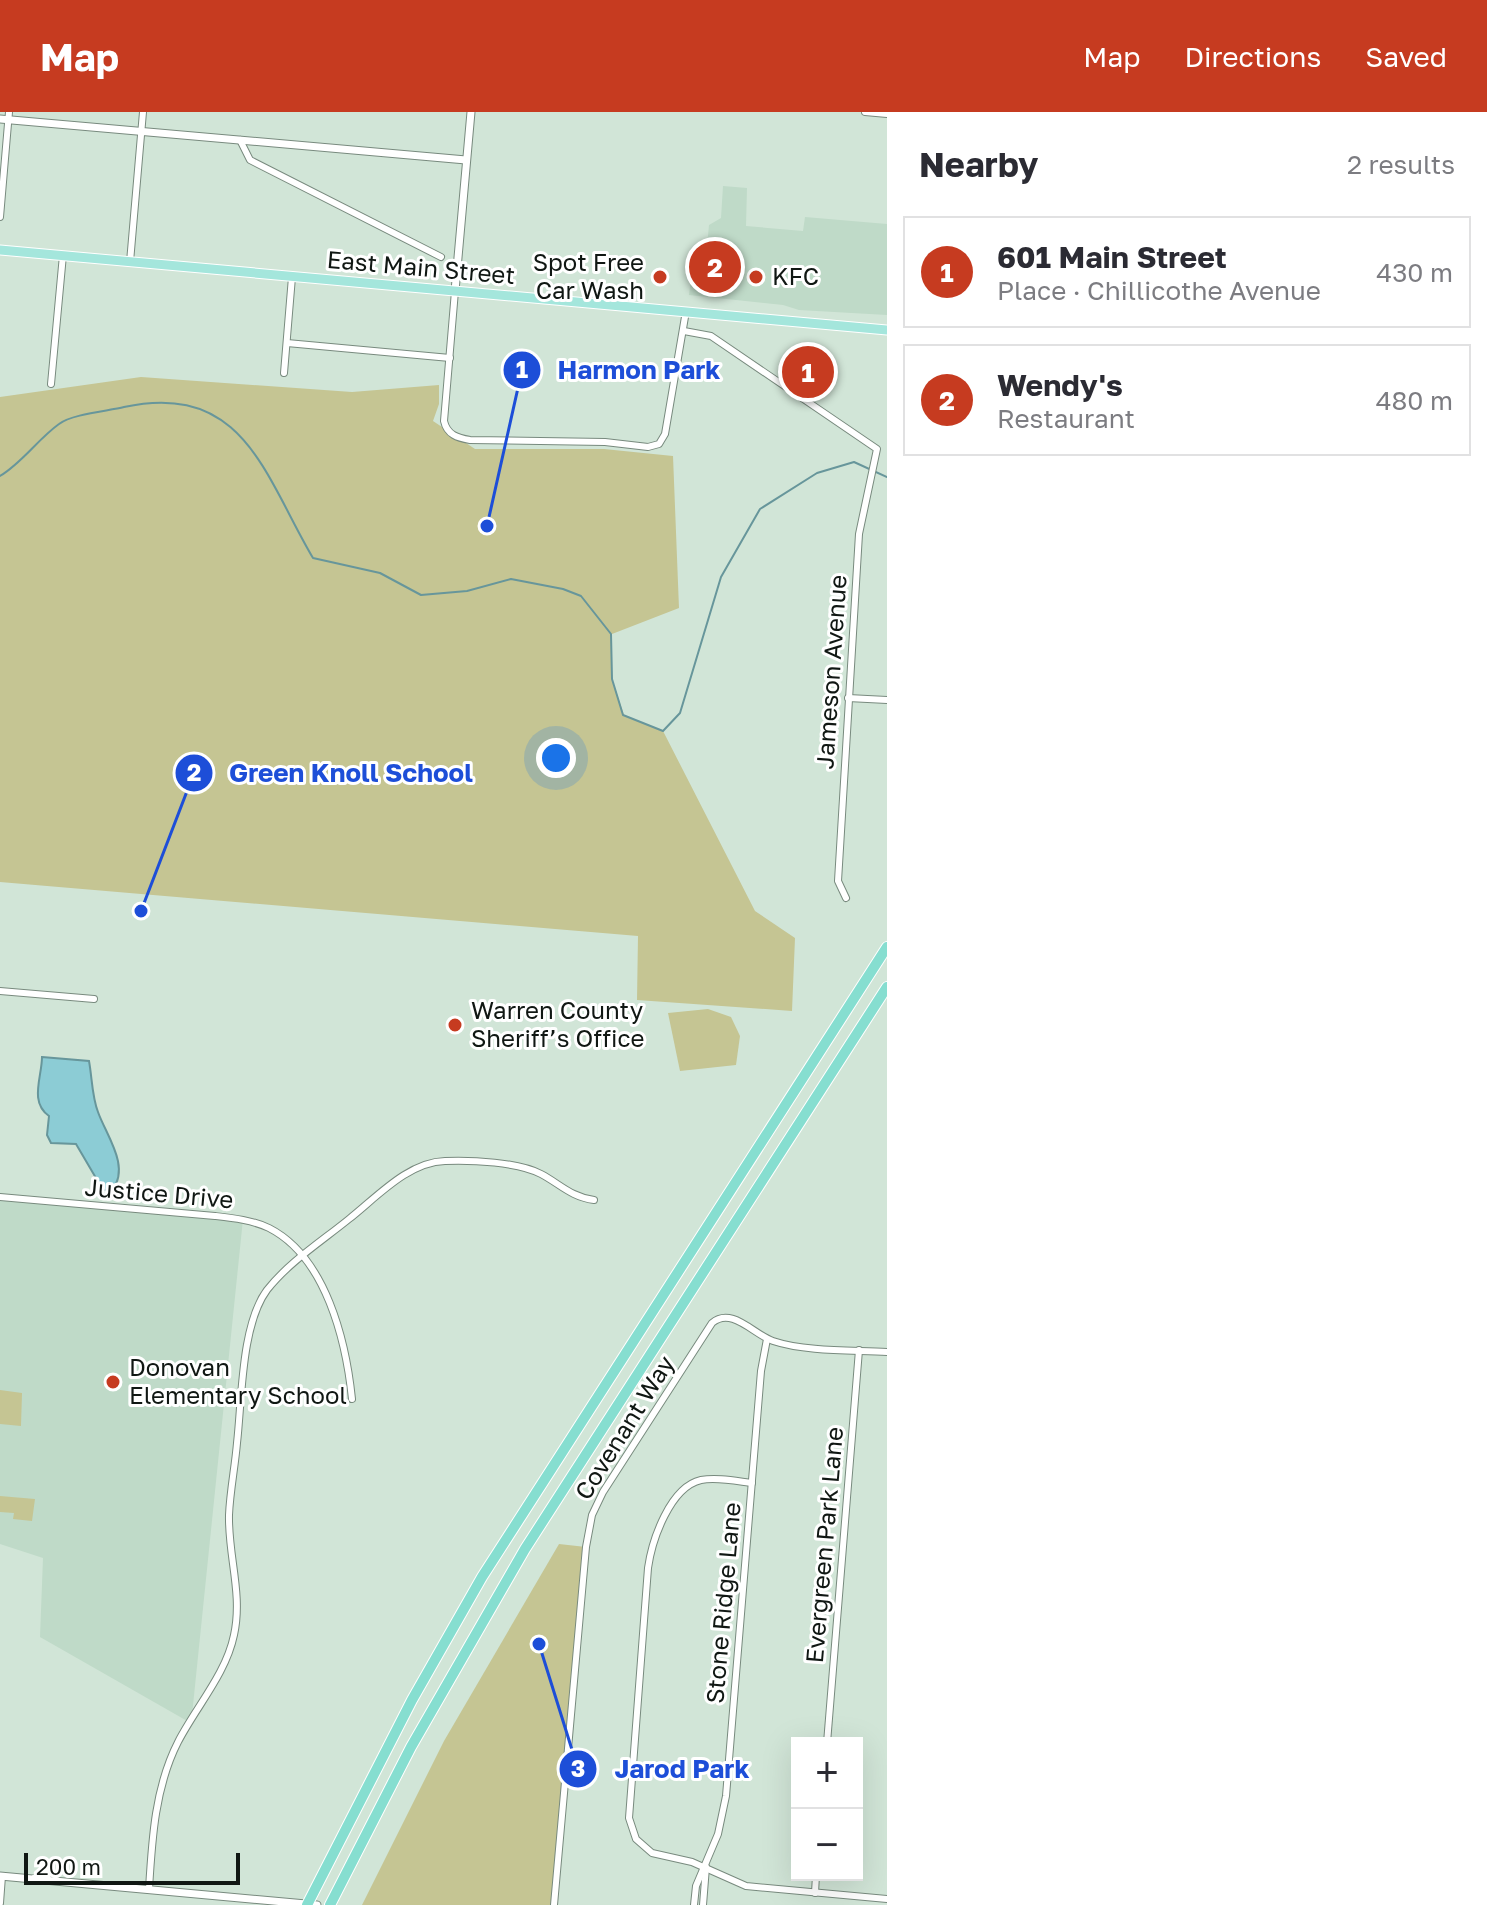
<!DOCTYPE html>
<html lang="en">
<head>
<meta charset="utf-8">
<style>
  body { margin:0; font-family:"Golos Text",sans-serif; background:#f7f7f7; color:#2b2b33 }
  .controls { position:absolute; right:24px; bottom:24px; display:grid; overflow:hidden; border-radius:0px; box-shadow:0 8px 32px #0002 }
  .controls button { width:72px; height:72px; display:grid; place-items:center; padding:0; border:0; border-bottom:2px solid #e1e1e2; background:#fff; color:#2b2b33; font:40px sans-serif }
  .scale { position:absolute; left:24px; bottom:20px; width:216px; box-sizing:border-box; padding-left:8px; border:4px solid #101713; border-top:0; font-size:22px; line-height:28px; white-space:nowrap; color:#101713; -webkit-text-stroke:6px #fff; paint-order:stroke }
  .you { position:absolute; left:556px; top:646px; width:28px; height:28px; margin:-20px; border:6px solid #fff; border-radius:50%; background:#1a73e8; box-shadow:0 0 0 12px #1a73e833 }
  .badge { display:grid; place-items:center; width:52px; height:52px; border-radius:50%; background:#c63b20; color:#fff; font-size:26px; font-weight:700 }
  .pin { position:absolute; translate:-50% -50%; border:4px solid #fff; box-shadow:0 2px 8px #0006 }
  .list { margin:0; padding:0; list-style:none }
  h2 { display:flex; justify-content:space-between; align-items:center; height:104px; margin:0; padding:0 32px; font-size:34px }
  h2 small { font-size:26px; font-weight:400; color:#7c7c81 }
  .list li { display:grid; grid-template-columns:52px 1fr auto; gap:24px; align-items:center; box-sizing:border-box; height:112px; margin:0 16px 16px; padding:0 16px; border:2px solid #e1e1e2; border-radius:0px }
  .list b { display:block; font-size:30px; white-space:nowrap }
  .list p { margin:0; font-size:26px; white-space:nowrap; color:#7c7c81 }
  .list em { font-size:26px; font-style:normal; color:#7c7c81 }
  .map { position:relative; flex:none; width:887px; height:1793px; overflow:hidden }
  header { display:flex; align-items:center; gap:48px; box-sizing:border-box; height:112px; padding:0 40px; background:#c63b20; color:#fff }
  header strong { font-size:38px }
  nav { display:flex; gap:44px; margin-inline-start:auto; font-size:28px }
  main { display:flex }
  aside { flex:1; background:#fff }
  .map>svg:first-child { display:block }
  .built { fill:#bfdac8 }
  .green { fill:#c5c593 }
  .water { fill:#8cccd5; stroke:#67969b; stroke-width:2 }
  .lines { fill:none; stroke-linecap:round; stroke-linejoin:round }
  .stream { stroke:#67969b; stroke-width:2 }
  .minor-casing { stroke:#788a7e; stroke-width:8 }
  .tertiary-casing { stroke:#788a7e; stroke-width:9 }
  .primary-casing { stroke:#fff; stroke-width:11 }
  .trunk-casing { stroke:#fff; stroke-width:12 }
  .minor { stroke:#fff; stroke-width:6 }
  .tertiary { stroke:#fff; stroke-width:7 }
  .primary { stroke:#a4e6dc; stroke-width:9 }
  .trunk { stroke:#86ded0; stroke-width:10 }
  .poi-dot { fill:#c63b20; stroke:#fff; stroke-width:3 }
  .labels { text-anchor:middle; stroke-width:6; stroke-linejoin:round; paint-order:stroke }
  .poi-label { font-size:24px; fill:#101713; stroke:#fff; text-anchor:start }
  .street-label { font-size:24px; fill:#101713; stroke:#fff }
  .leader { fill:none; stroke:#1d4ed8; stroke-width:3 }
  .callout-dot { fill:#1d4ed8; stroke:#fff; stroke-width:3 }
  .mark-label { font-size:24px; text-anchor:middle; font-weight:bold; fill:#fff }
  .callout-label { font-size:26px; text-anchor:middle; font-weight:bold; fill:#1d4ed8; stroke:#fff; stroke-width:6; stroke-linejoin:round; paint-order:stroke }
</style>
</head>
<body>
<header>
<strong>Map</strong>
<nav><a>Map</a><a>Directions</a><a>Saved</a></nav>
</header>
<main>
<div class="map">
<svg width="887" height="1793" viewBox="0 0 887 1793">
  <rect width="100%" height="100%" fill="#d1e5d7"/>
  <g class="built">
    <polygon points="723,74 747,76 746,114 803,119 805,105 887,112 887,203 799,198 783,193 689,183 695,134 707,134 709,113 721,106"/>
    <polygon points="0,1085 243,1107 192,1603 189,1610 40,1525 43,1446 0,1432"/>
  </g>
  <g class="green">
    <polygon points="141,265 352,280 439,273 439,292 433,309 475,337 604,337 673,344 679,496 612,522 612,567 624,603 663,619 755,799 795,826 792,899 637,888 638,824 0,770 0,285"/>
    <polygon points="708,897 731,905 740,924 736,953 680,959 668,901"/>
    <polygon points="0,1278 22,1281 21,1314 0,1312"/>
    <polygon points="0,1384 35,1387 32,1409 13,1407 14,1401 0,1400"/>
    <polygon points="559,1432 586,1435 555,1793 362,1793 444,1629"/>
  </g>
  <path class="water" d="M 42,945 L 89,949 C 92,965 92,985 98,1000 C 106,1023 131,1055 112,1078 L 103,1078 L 76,1032 L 51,1031 L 47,1023 L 49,1004 C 29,990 42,965 42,945 Z"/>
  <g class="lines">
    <path class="stream" d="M 0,364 C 22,351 38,327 59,312 C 72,302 108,299 124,295 C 244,269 265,365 313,446 L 380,461 L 421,483 L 467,479 L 511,467 L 563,477 L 581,484 L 611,522 L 612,567 L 623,603 L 663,619 L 680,601 L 721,465 L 760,397 L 817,361 L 854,350 L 887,365"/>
    <g class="minor-casing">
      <g id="minor">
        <polyline points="865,0 887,2"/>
        <polyline points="240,28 250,48 441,145"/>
        <polyline points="0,105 9,0"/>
        <polyline points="130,150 143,0"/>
        <path d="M 455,179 L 444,309 C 447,323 458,326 470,328 L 605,330 L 648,335 L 659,332 L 665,322 L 686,199"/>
        <polyline points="684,219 711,224 877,337 859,422 838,769 846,786"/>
        <polyline points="287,231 450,246"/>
        <polyline points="284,261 292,165"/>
        <polyline points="51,272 63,143"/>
        <polyline points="848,586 887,588"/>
        <polyline points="0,879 94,887"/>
        <path d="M 0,1085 L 215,1104 C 233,1106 252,1108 269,1116 C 326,1145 346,1229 352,1287"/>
        <path d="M 752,1371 C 736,1369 717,1365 701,1368 C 670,1375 652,1428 648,1456 L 629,1706 L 636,1727 L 652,1741 L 692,1750 L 746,1774 L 887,1787"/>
        <polyline points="827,1631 859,1238"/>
        <path d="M 149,1777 C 152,1727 155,1675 178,1630 C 196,1595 226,1562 234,1523 C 243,1482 228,1444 229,1403 C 230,1379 235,1355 237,1331 C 242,1288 241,1213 267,1178 C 289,1150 322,1129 349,1107 C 377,1085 408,1050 445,1049 C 472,1048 518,1050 541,1062 C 560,1072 571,1085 594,1088"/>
        <polyline points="815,1781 816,1763"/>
        <polyline points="0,1791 2,1764"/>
        <path d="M 554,1793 L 586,1435 L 592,1403 L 603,1380 L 712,1211 C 732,1194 754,1223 773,1229 C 806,1240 853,1238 887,1240"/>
        <polyline points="694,1793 696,1774 718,1722 726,1684 761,1259 767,1227"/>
        <polyline points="703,1793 706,1755"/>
      </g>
    </g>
    <g class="tertiary-casing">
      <g id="tertiary">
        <polyline points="0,7 466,48"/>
        <polyline points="455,179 471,0"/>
        <polyline points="0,1764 317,1793"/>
      </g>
    </g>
    <g class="primary-casing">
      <polyline id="primary" points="0,138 887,218"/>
    </g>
    <g class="trunk-casing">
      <g id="trunk">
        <polyline points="307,1793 412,1588 482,1465 887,835"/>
        <polyline points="330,1793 411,1635 525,1437 887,875"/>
      </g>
    </g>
    <use href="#minor" class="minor"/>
    <use href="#tertiary" class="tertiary"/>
    <use href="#primary" class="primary"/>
    <use href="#trunk" class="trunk"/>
  </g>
  <g class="poi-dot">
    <circle cx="660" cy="165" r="8"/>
    <circle cx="756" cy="165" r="8"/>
    <circle cx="455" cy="913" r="8"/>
    <circle cx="113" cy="1270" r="8"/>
  </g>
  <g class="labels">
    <g class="poi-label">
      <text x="644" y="159" text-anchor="end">Spot Free<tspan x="644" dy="28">Car Wash</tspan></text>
      <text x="772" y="173">KFC</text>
      <text x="471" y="907">Warren County<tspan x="471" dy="28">Sheriff’s Office</tspan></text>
      <text x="129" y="1264">Donovan<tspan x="129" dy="28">Elementary School</tspan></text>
    </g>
    <g class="street-label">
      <text transform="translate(421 156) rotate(5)" y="8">East Main Street</text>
      <text transform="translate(832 560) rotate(-86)" y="8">Jameson Avenue</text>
      <text transform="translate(159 1082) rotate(5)" y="8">Justice Drive</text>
      <text transform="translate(625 1316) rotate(-58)" y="8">Covenant Way</text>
      <text transform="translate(825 1433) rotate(-85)" y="8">Evergreen Park Lane</text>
      <text transform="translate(724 1491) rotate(-85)" y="8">Stone Ridge Lane</text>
    </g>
  </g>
  <path class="leader" d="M487 414L522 258M141 799L194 661M539 1532L578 1657"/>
  <g class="callout-dot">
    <circle cx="487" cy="414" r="8"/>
    <circle cx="141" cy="799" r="8"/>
    <circle cx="539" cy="1532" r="8"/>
    <circle cx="522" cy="258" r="20"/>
    <circle cx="194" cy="661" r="20"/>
    <circle cx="578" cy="1657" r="20"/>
  </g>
  <g class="mark-label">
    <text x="522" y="266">1</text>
    <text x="194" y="669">2</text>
    <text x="578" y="1665">3</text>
  </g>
  <g class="callout-label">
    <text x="639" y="267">Harmon Park</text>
    <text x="351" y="670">Green Knoll School</text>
    <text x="682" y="1666">Jarod Park</text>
  </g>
</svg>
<div class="controls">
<button>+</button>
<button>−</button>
</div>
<div class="scale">200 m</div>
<div class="you"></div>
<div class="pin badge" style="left:808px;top:260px">1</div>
<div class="pin badge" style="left:715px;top:155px">2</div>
</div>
<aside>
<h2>Nearby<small>2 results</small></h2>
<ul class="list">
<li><span class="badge">1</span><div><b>601 Main Street</b><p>Place · Chillicothe Avenue</p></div><em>430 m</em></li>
<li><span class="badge">2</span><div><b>Wendy's</b><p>Restaurant</p></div><em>480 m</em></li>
</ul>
</aside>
</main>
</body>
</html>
